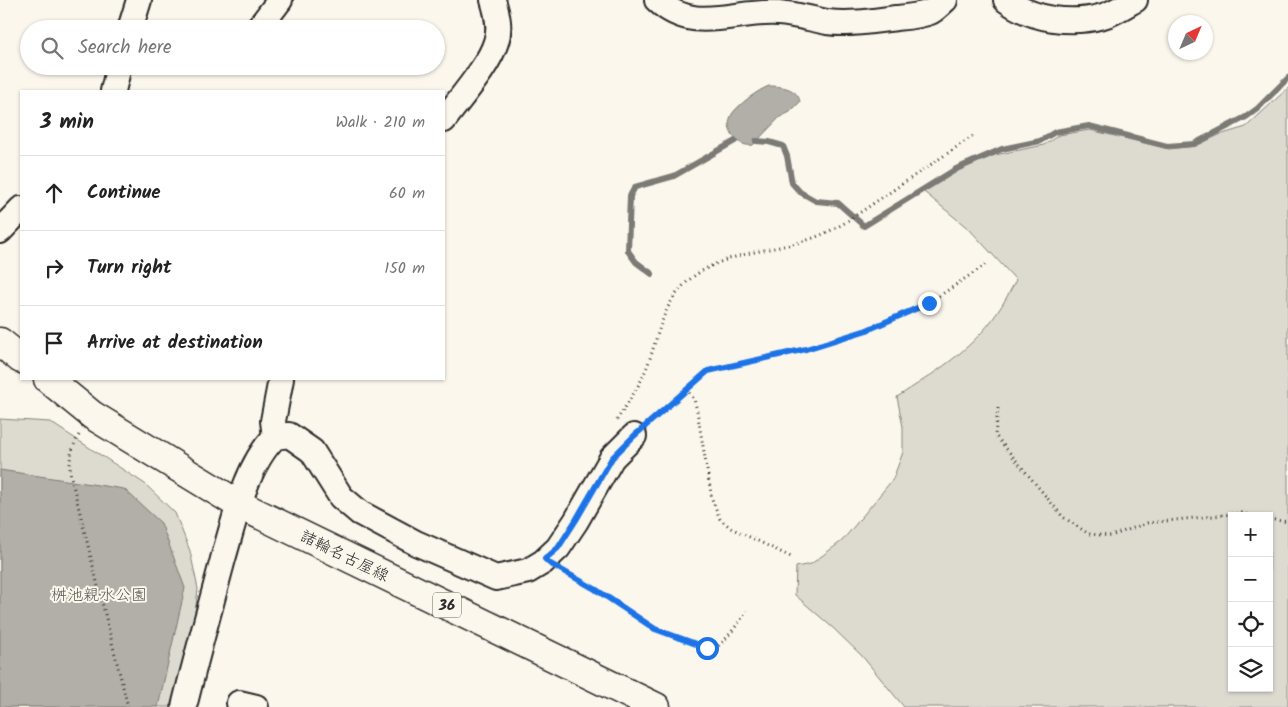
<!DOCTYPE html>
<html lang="en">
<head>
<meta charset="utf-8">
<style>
  body { margin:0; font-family:Kalam,"Klee One",sans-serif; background:#f6f6f6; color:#222 }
  .controls { position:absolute; right:15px; bottom:15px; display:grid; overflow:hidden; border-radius:0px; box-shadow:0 1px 4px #0004 }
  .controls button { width:45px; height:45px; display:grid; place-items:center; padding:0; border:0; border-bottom:1px solid #e0e0e0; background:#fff; color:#222; font:25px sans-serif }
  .compass { position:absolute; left:1168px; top:15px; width:45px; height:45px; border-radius:50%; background:#fff; box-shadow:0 1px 4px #0004; rotate:44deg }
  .stop { position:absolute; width:15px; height:15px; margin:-11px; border:4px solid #1a73e8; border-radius:50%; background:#fff }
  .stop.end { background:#1a73e8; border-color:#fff; box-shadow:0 1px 5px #0008 }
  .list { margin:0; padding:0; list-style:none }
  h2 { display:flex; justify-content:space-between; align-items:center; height:65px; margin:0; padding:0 20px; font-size:21px }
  h2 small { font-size:16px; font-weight:400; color:#767676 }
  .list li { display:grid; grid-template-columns:32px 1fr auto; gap:15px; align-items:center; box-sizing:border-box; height:75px; padding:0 20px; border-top:1px solid #e0e0e0 }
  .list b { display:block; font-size:19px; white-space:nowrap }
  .list em { font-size:16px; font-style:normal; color:#767676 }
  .icon { flex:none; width:28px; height:28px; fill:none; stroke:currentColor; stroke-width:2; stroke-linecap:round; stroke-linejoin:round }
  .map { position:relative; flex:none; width:1288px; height:707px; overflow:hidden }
  .search { position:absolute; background:#fff; box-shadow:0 1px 4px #0004; left:20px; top:20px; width:425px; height:55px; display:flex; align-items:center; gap:12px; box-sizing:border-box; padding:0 18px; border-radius:28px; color:#767676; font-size:19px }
  .panel { position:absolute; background:#fff; box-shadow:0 1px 4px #0004; left:20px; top:90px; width:425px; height:290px; border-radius:0px }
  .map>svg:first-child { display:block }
  .green { fill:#dddad0; stroke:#84827e; fill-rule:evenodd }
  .water { fill:#b1afa7; stroke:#7b7a75 }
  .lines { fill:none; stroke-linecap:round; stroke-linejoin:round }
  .stream { stroke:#7b7a75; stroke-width:6 }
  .minor-casing { stroke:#2b2b2b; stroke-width:28 }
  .major-casing { stroke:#2b2b2b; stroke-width:31 }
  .path { stroke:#2b2b2b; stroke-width:3; stroke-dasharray:1 4; stroke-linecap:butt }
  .minor { stroke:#fbf7ec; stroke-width:24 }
  .major { stroke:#fbf7ec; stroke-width:28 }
  .route { stroke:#1a73e8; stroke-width:6 }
  .labels { text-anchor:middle; stroke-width:4; stroke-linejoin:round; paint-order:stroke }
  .shield { fill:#fbf7ec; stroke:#696865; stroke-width:1 }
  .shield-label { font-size:15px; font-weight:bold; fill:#2b2b2b }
  .street-label { font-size:16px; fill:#2b2b2b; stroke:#fbf7ec }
  .park-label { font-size:16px; fill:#585754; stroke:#fbf7ec }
</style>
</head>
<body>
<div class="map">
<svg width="1288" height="707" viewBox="0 0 1288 707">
  <rect width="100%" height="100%" fill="#fbf7ec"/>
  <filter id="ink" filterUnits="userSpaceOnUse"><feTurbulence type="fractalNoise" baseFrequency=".02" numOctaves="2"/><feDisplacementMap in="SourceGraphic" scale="10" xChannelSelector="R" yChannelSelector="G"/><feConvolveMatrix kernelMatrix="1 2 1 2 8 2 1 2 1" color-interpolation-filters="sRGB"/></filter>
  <g filter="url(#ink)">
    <g class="green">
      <path d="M 1288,88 L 1288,707 L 904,707 L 862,656 L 833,628 L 795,595 L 796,567 L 811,564 L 842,541 L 893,479 L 903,452 L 903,427 L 897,397 C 933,374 972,350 997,313 C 1004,303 1010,291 1016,280 L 970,230 L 924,192 L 960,170 L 995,155 L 1044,145 L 1059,135 L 1090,130 L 1169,149 L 1196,146 L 1219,135 L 1246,127 ZM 1232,516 L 1269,516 L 1269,688 L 1232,688 Z"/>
      <polygon points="0,419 50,422 145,484 175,513 190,551 198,589 193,630 175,707 0,707"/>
    </g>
    <g class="water">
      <path d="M 769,86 C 781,86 798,88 800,102 L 790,112 L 780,117 L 753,145 C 737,148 723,129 732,114 C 739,104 758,90 769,86 Z"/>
      <polygon points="0,470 124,489 161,523 185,588 158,707 0,707"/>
    </g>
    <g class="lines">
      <g class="stream">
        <polyline points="756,141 769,142 783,146 787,156 792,183 800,192 816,201 838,203 864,226 956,169 1002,149 1040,141 1055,132 1089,126 1167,146 1194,144 1246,117 1257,109 1288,78"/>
        <polyline points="652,274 636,262 628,251 630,196 635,187 674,176 735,141"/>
      </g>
      <g class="minor-casing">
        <g id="minor">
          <path d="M 657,0 C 693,35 735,10 778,13 C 795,14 811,19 827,22 C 850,25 873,21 896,18 C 907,17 920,16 930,12 C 935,10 940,4 945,0"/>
          <path d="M 1006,0 C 1033,20 1071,25 1103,16 C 1114,13 1125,5 1135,0"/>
          <polyline points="130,29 139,0"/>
          <polyline points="258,29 280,0"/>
          <polyline points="113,91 119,66"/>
          <path d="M 444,120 C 459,99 489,66 496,42 C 501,28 497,13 493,0"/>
          <polyline points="0,231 21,209"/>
          <polyline points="275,437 273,421 281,379"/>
          <polyline points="239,703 256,707"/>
          <path d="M 184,707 C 196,658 210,608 223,559 C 234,522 246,465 275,437 L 289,435 L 312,451 L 341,497 L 360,513 L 416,543 L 496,578 L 528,571 L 543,562 L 558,548 L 576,521 L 612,458 L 634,436"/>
        </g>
      </g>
      <g class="major-casing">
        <g id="major">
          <polyline points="0,342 21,359"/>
          <polyline points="48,379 92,415 238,504 656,707"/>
        </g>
      </g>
      <g class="path">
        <polyline points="686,389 694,399 697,411 712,499 720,519 731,528 791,557"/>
        <polyline points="998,408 995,435 1063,517 1089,534 1111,536 1147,523 1242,513 1253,516"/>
        <path d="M 617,420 C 626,405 637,390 644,374 C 656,347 659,316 677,293 C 706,254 762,253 804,241 C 818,237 830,231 843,224 L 976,134"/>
        <polyline points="651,421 708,371 806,349 867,330 929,303 988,263"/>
        <path d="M 79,435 C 71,449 68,461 71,477 L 128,707"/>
        <polyline points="1269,519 1288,522"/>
        <path d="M 564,572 L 595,589 L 655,629 L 707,648 C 710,648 713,649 715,648 C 724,644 741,619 747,611"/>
      </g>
      <use href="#minor" class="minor"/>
      <use href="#major" class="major"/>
    </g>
  </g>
  <g class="lines" filter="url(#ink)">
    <polyline class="route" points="707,648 655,629 595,589 549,563 545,559 558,548 576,520 612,458 634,436 708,371 806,349 867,330 929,303"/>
  </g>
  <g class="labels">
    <rect class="shield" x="433" y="592.5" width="28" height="25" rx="4"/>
    <g class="shield-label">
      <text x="447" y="610">36</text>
    </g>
    <g class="street-label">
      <text transform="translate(345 555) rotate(26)" y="6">諸輪名古屋線</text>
    </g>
    <g class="park-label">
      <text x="99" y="600">桝池親水公園</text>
    </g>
  </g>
</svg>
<div class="controls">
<button>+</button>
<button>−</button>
<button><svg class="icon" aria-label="locate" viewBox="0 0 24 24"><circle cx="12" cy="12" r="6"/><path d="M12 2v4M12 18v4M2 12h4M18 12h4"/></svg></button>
<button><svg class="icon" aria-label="layers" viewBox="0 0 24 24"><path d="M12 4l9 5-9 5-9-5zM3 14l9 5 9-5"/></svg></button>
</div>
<svg class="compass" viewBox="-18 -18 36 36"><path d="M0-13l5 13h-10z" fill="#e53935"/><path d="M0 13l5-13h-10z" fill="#767676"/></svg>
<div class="stop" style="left:707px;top:648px"></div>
<div class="stop end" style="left:929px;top:303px"></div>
<div class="search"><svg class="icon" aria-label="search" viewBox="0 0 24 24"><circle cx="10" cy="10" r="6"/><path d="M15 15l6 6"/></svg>Search here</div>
<section class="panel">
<h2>3 min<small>Walk · 210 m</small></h2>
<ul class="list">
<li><svg class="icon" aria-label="ahead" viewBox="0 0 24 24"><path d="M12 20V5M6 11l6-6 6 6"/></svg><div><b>Continue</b></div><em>60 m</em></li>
<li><svg class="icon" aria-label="right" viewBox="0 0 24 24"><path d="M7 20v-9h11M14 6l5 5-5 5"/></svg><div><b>Turn right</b></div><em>150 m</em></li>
<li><svg class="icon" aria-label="arrive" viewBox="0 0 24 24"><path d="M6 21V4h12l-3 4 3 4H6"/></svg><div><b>Arrive at destination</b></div></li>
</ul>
</section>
</div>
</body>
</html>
